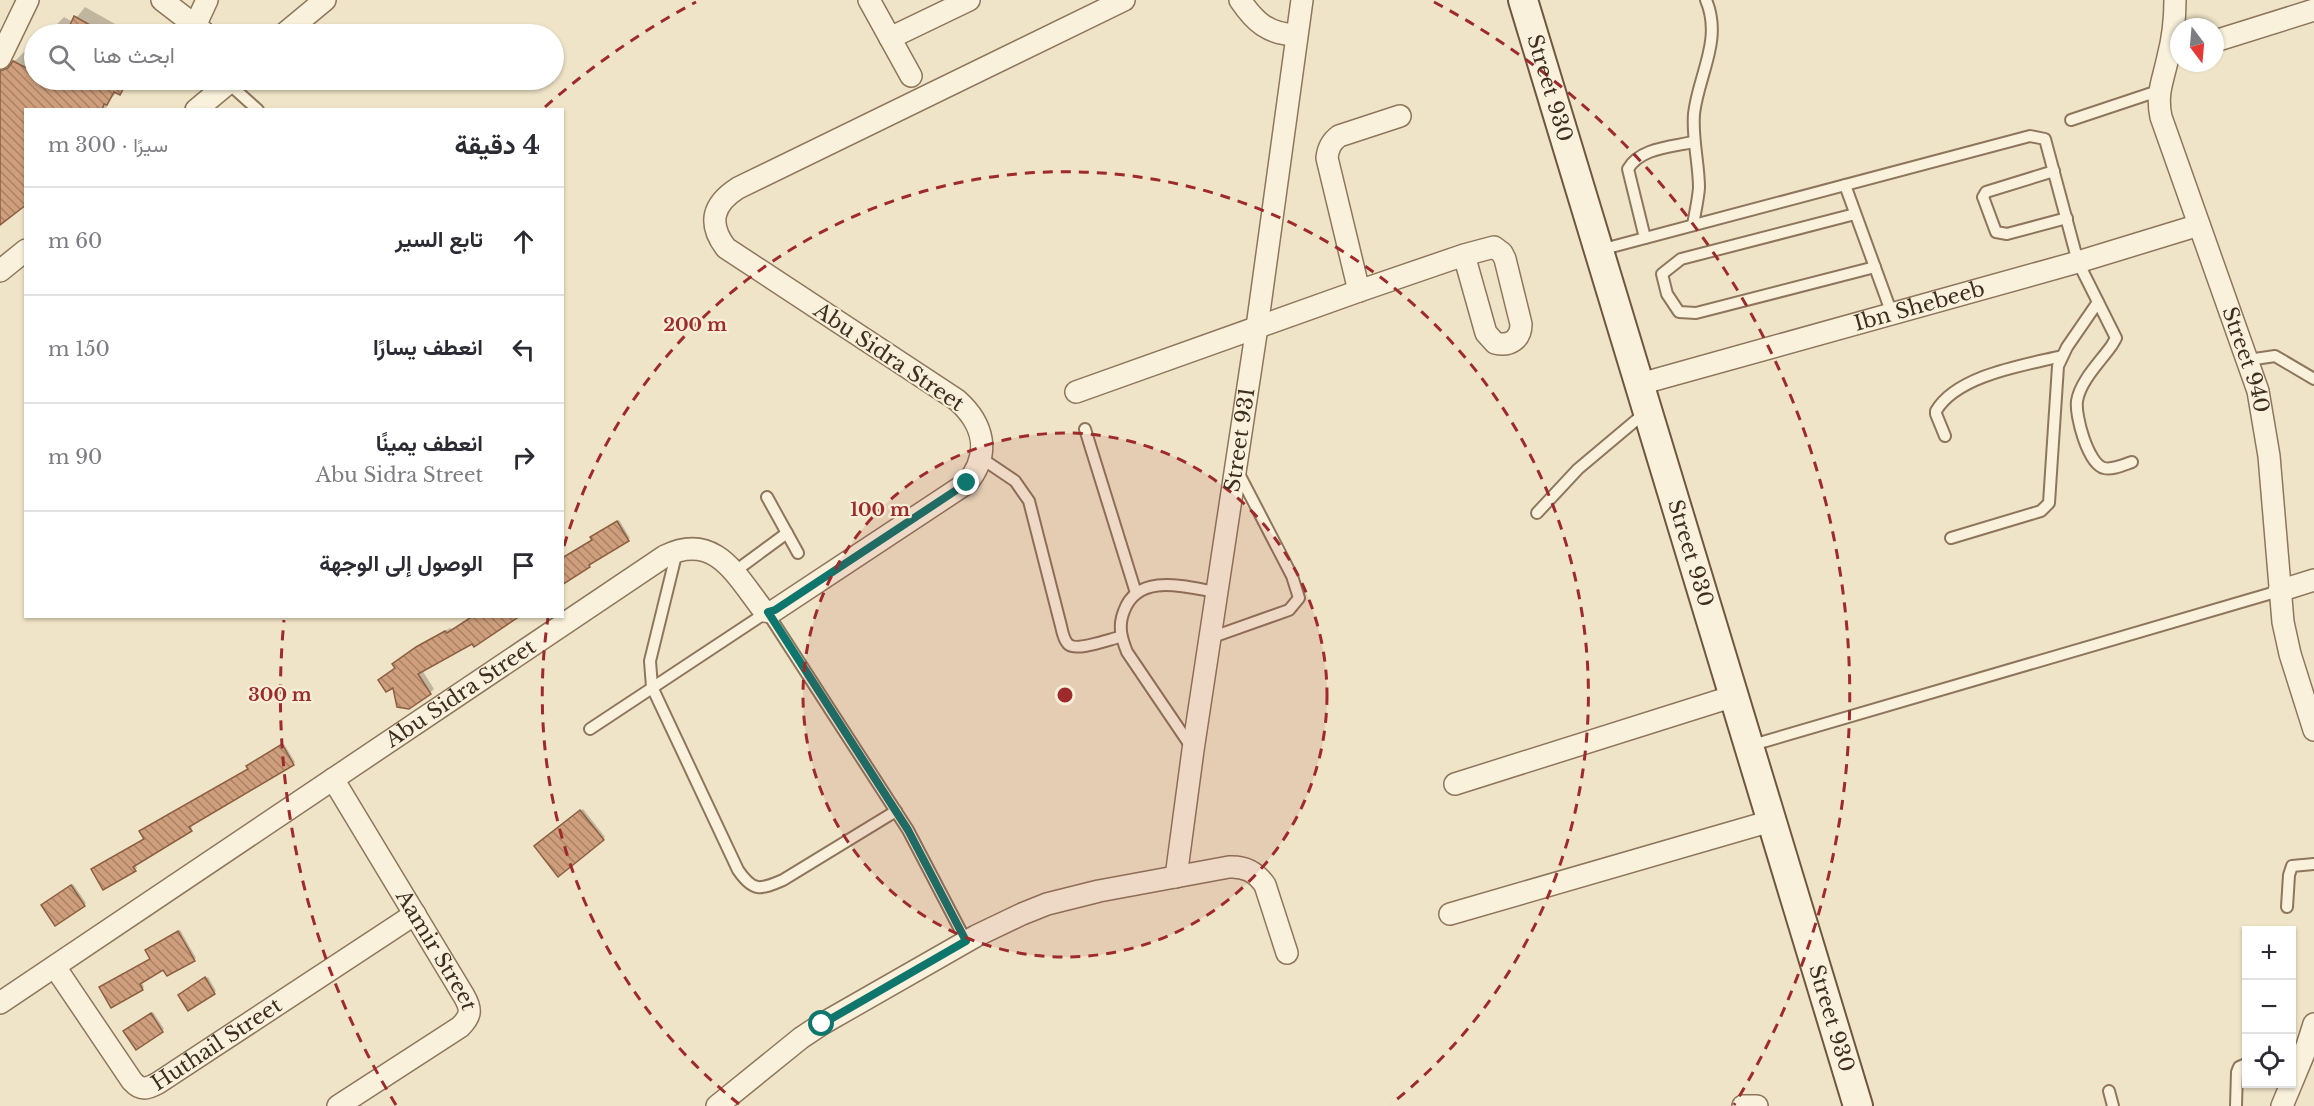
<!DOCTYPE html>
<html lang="ar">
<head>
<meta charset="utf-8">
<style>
  body { margin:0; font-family:"Libre Baskerville",Vazirmatn,serif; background:#f7f7f7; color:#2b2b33; direction:rtl }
  .controls { position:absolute; right:18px; bottom:18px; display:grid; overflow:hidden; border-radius:0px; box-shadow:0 2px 4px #0004 }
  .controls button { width:54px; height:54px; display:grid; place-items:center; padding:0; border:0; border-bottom:2px solid #e1e1e2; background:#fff; color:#2b2b33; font:30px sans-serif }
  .compass { position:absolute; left:2170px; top:18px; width:54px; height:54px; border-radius:50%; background:#fff; box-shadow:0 2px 4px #0004; rotate:164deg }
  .stop { position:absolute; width:18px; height:18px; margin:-14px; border:4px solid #0f766e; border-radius:50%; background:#fff }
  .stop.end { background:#0f766e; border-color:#fff; box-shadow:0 2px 6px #0008 }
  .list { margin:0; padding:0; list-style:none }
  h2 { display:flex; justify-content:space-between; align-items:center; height:78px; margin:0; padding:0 24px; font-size:26px }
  h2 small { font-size:20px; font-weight:400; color:#7c7c81 }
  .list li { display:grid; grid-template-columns:39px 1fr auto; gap:18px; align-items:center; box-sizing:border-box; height:108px; padding:0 24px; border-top:2px solid #e1e1e2 }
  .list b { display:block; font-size:22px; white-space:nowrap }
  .list p { margin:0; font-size:20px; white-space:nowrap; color:#7c7c81 }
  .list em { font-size:20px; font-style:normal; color:#7c7c81 }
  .icon { flex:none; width:33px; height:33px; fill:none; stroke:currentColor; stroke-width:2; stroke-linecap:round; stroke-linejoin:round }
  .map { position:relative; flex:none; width:2314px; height:1106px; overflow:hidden; direction:ltr }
  .search { position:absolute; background:#fff; box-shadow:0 2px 4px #0004; left:24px; top:24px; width:540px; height:66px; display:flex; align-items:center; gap:15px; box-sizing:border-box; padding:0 21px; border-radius:33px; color:#7c7c81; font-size:22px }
  .panel { position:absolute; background:#fff; box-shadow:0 2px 4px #0004; left:24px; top:108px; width:540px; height:510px; border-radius:0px; direction:rtl }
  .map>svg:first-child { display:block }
  .shadow { fill:#0003 }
  .building { fill:url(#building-back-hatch); stroke:#8d5f41; stroke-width:1.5 }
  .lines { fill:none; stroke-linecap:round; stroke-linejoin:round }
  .lane-casing { stroke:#8d765c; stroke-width:14 }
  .street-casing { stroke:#8d765c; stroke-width:24 }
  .secondary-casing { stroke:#6f573f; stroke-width:32 }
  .lane { stroke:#faf1dc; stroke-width:10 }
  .street { stroke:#faf1dc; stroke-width:21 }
  .secondary { stroke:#faf1dc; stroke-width:28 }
  .route { stroke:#0f766e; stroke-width:8 }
  .ring { fill:none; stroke:#9e2a2b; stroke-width:3; stroke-dasharray:10 8 }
  .labels { text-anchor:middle; stroke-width:4.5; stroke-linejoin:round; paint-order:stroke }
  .street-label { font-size:21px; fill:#3d2e20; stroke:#f7eed8 }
  .centre { fill:#9e2a2b; stroke:#f7eed8; stroke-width:3 }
  .ring-label { font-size:18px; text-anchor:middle; font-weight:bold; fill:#9e2a2b; stroke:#f7eed8; stroke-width:4.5; stroke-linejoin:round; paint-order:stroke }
</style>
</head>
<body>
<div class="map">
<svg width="2314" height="1106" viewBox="0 0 2314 1106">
  <defs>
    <pattern id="building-back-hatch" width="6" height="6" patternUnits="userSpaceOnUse" patternTransform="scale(1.5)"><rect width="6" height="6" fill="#cf9f7d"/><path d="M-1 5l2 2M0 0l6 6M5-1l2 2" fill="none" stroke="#a98266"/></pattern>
  </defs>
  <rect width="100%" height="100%" fill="#f0e4c8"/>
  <g class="shadow">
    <polygon points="85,7 133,34 50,34 54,27 64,17 73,22"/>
    <polygon points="24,52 34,57 34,80 132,80 120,93 117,92 110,100 105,110 26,110 0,223 0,69 9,61 16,60"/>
    <polygon points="619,520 630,538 590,562 589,566 563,583 593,539 594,535"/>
    <polygon points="450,628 473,642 422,670 434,689 430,693 397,668 398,660 422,643"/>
    <polygon points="284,744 295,762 293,764 190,825 192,828 191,830 135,864 137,868 135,870 104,888 95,867 145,838 250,769 250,764"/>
    <polygon points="583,809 605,837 558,874 536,847"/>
    <polygon points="73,884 86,903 84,905 44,904"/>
    <polygon points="180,930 196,958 168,974 164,968 141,981 144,987 142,989 111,1006 151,958 149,949"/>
    <polygon points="208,977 216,991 188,1009 182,993"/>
    <polygon points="153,1012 164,1029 162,1031 127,1029"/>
  </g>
  <g class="building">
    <polygon points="74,16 106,34 66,34"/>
    <polygon points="13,61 34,72 34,80 128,80 120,95 114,92 107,105 104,104 102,110 26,110 26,205 0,225 0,71 8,68"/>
    <polygon points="617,521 629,541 589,565 590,567 562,585 562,558 592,540 590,537"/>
    <polygon points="473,616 520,616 474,647 472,644 418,674 431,694 409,709 397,707 393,688 386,692 378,680 395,668 392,664 416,647 445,631 447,633"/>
    <polygon points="282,744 294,765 189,827 192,831 133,867 136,871 103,890 91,869 144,839 139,831 248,769 246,766"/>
    <polygon points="580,810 604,840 558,877 534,846"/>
    <polygon points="71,885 85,906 55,926 41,905"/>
    <polygon points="178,931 195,961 167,976 163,970 140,984 143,990 111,1008 99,987 150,959 145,950"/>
    <polygon points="205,977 215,994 188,1011 178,995"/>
    <polygon points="151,1013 163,1032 136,1050 123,1031"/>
  </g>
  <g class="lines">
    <g class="lane-casing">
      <g id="lane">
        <polyline points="228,83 258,110"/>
        <polyline points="2071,120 2158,91"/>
        <polyline points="2054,171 1986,192 1983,197 1996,232 2007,234 2067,218"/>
        <polyline points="1845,185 1892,314"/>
        <polyline points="1855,214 1681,259 1662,274 1667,294 1679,312 1696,313 1875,267"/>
        <path d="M 1693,225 C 1695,213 1698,200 1699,188 C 1699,163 1692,139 1694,114 C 1698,76 1723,40 1706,0"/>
        <path d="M 1645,238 L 1628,169 C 1640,148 1671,147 1693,142"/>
        <path d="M 1600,250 L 2030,136 L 2045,139 L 2078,262 L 2116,338 L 2112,345 C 2101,361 2080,381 2077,401 C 2075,416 2088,464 2104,468 C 2113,470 2123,465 2132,462"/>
        <polyline points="2248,360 2275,356 2314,379"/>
        <polyline points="1085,429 1136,593"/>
        <path d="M 1945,436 L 1936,414 L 1936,411 C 1957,375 2025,365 2062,356"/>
        <path d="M 981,458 L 1015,481 L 1029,501 L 1061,626 C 1062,631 1064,640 1068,644 C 1076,652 1110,639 1120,637"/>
        <polyline points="767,497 798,553"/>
        <polyline points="1537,513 1578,469 1647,411"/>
        <polyline points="1951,538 2041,511 2049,503 2058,366 2067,347 2098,302"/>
        <path d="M 677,551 L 650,661 L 652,687 L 738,870 C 753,892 760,890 783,880 L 896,811"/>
        <polyline points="734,572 787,533"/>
        <polyline points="1210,638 1289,610 1299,598 1292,576 1238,472"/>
        <polyline points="590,729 767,612 908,830 966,941"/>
        <polyline points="1749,746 2279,591"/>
        <path d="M 1192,748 L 1127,652 C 1121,637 1118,626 1124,611 C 1138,572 1186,587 1216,592"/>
        <polyline points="2287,907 2289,875 2292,866 2314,864"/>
        <polyline points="2109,1091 2113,1106"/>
        <polyline points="2236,1106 2237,1072 2239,1067 2246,1064"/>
      </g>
    </g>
    <g class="street-casing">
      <g id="street">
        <polyline points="162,0 206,34"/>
        <polyline points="869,0 911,76"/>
        <path d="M 1240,0 C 1255,22 1268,34 1296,35"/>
        <path id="s1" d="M 2175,0 C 2175,19 2173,38 2168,57 C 2163,81 2156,93 2161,117 L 2258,391 L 2269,456 L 2283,622 L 2290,654 L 2314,730"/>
        <polyline points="195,26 207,0"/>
        <polyline points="284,34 325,0"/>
        <polyline points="890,38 969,0"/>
        <polyline points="2215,41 2314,10"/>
        <polyline points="0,58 28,0"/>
        <polyline points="196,110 232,80"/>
        <polyline points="0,271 26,250"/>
        <path d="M 1359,291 L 1327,158 C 1328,148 1331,142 1339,136 L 1400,116"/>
        <path id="s2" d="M 1640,384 L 2078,262 L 2199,225"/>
        <path d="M 1076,392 L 1359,291 L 1464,255 L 1494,247 L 1502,253 L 1505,259 L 1521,324 C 1521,339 1510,347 1495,343 L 1486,333 L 1464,255"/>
        <polyline points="2279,591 2314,580"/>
        <path id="s3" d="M 333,779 L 464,996 C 472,1010 471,1016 460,1027 L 338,1106"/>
        <polyline points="1455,784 1734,696"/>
        <path id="s4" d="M 1176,877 L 1193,750 L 1257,327 L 1302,0"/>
        <polyline points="1450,914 1771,821"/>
        <path id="s5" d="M 55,967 L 132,1081 C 141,1091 147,1089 158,1083 L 415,914"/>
        <path id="s6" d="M 0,1003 L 665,556 C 716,531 737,577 764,611 L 772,612 L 967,483 C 991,454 984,424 957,400 L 726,248 C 707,223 713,204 738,188 L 1124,0"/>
        <path d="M 717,1106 L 801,1038 L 822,1024 L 976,936 L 1022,914 L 1047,904 L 1099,891 L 1229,867 C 1245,866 1256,872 1265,885 L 1287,953"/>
        <polyline points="1743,1106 1757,1106"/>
        <polyline points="2282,1106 2307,1046 2314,1024"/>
      </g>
    </g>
    <g class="secondary-casing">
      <g id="secondary">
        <path id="s7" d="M 1523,0 L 1858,1106"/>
      </g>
    </g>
    <use href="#lane" class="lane"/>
    <use href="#street" class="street"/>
    <use href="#secondary" class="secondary"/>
  </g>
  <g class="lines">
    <polyline class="route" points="822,1024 966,941 908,830 768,612 775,610 967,483"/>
  </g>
  <circle cx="1065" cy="695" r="262" fill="#9e2a2b" fill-opacity=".12"/>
  <g class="ring">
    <circle cx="1065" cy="695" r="262"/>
    <path d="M739 1104A523 523 0 0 1 548 618M564 546A523 523 0 1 1 1391 1104"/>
    <path d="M396 1105A785 785 0 0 1 284 620M545 107A785 785 0 0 1 696 2M1434 2A785 785 0 0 1 1734 1105"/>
  </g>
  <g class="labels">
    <g class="street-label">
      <text dy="7" stroke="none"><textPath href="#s7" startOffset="92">Street 930</textPath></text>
      <text dy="7" stroke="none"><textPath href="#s2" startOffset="290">Ibn Shebeeb</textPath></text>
      <text transform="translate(889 357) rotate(34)" y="7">Abu Sidra Street</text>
      <text dy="7" stroke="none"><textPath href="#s1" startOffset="376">Street 940</textPath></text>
      <text dy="7" stroke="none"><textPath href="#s4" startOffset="442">Street 931</textPath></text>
      <text dy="7" stroke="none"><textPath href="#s7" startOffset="578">Street 930</textPath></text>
      <text dy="7" stroke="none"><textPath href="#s6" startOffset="555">Abu Sidra Street</textPath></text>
      <text dy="7" stroke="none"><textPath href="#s3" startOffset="200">Aamir Street</textPath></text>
      <text dy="7" stroke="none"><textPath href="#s7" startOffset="1064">Street 930</textPath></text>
      <text dy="7" stroke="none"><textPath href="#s5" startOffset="237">Huthail Street</textPath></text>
    </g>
  </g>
  <circle cx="1065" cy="695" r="9" class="centre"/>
  <g class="ring-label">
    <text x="695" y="331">200 m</text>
    <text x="880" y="516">100 m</text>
    <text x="280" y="701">300 m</text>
  </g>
</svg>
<div class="controls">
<button>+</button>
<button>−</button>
<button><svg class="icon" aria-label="locate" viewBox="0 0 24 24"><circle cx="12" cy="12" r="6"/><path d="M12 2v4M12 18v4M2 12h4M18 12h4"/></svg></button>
</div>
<svg class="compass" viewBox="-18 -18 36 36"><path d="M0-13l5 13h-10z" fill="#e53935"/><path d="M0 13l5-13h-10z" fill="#7c7c81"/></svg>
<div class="stop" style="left:822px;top:1024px"></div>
<div class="stop end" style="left:967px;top:483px"></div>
<div class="search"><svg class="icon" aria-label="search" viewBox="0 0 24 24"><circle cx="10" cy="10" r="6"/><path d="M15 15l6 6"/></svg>ابحث هنا</div>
<section class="panel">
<h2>4 دقيقة<small>سيرًا · 300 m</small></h2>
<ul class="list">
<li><svg class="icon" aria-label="ahead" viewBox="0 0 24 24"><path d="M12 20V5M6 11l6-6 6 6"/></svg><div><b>تابع السير</b></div><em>60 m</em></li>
<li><svg class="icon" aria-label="left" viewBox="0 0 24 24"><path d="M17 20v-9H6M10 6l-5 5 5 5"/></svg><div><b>انعطف يسارًا</b></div><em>150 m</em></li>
<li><svg class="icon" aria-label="right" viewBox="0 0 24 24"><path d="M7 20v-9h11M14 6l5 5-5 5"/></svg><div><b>انعطف يمينًا</b><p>Abu Sidra Street</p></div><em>90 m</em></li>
<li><svg class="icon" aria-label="arrive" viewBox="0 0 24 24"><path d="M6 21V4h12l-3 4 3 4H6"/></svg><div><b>الوصول إلى الوجهة</b></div></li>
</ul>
</section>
</div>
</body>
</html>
